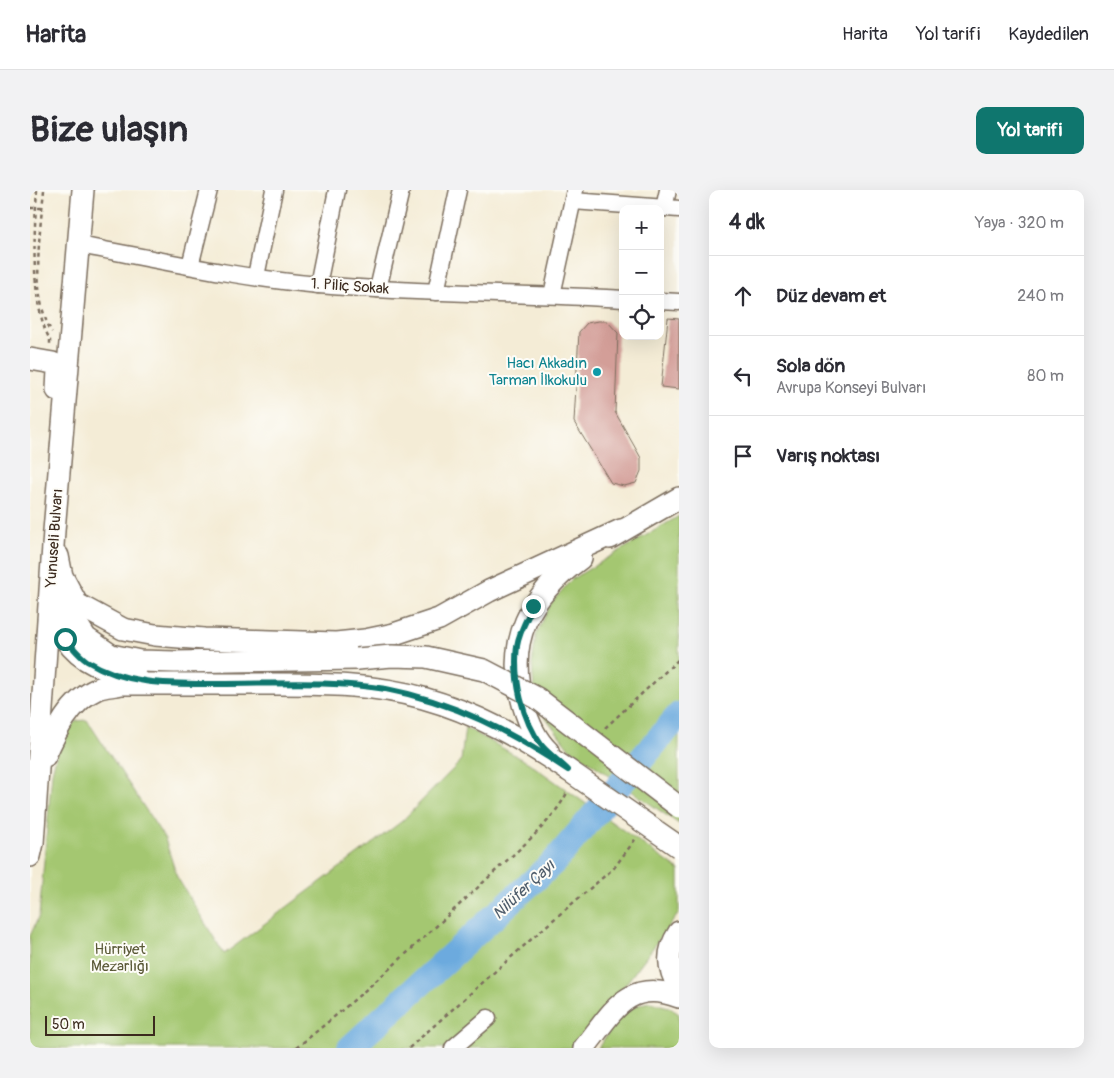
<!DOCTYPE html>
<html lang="tr">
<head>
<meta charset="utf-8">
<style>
  body { margin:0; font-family:Pangolin,sans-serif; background:#f2f2f3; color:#2b2b33 }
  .controls { position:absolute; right:15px; top:15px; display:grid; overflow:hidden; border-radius:10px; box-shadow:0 5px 20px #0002 }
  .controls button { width:45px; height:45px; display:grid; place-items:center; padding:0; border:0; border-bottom:1px solid #e1e1e2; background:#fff; color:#2b2b33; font:25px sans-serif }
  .scale { position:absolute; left:15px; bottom:12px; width:110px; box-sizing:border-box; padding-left:5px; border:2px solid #3b2a1e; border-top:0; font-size:14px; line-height:18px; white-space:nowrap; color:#3b2a1e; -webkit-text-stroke:4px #fdfcf7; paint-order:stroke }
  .stop { position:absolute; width:15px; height:15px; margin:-11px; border:4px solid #0f766e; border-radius:50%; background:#fff }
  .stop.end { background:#0f766e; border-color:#fff; box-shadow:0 1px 5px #0008 }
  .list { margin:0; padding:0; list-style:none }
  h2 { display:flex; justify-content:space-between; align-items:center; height:65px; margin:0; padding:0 20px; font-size:21px }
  h2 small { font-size:16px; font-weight:400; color:#7c7c81 }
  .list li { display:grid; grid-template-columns:32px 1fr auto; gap:15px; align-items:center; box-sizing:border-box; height:80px; padding:0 20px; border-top:1px solid #e1e1e2 }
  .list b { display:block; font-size:19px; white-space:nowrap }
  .list p { margin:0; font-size:16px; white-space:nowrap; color:#7c7c81 }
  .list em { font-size:16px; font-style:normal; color:#7c7c81 }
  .icon { flex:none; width:28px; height:28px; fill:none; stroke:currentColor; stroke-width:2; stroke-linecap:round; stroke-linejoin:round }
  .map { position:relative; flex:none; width:649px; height:858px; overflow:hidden; border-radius:10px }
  header { display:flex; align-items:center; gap:30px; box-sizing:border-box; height:70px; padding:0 25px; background:#fff; border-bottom:1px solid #e1e1e2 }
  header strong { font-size:24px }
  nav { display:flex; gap:28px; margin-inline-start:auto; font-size:18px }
  .intro { display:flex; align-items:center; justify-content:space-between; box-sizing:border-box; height:120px; padding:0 30px }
  h1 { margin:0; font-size:35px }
  .button { padding:12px 22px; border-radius:10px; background:#0f766e; color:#fff; font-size:18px; font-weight:700 }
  main { display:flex; gap:30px; padding:0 30px }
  aside { flex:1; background:#fff; border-radius:10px; box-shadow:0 5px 20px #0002 }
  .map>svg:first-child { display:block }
  .green { fill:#a4c771; stroke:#707848 }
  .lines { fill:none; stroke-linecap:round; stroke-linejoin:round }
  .river { stroke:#6caade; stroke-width:26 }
  .building { fill:#d39e98 }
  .minor-casing { stroke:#7c6e5e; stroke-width:19 }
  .major-casing { stroke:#7c6e5e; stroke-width:24 }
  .path { stroke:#7c6e5e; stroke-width:2.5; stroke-dasharray:4 4; stroke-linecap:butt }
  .minor { stroke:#fff; stroke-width:16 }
  .major { stroke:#fff; stroke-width:21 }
  .major-bridge-casing { stroke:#7c6e5e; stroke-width:24; stroke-linecap:butt }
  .major-bridge { stroke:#fff; stroke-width:21 }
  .route { stroke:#0f766e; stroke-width:6 }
  .culture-dot { fill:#0f9aa8; stroke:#fdfcf7; stroke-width:2 }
  .labels { text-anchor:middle; stroke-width:4; stroke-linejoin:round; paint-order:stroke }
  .street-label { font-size:15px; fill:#3b2a1e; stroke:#fdfcf7 }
  .culture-label { font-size:15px; fill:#0d838f; stroke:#fdfcf7; text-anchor:end }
  .park-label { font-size:15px; fill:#5a5937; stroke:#fdfcf7 }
  .water-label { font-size:16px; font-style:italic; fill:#4f5d6b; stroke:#fdfcf7 }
</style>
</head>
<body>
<header>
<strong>Harita</strong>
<nav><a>Harita</a><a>Yol tarifi</a><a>Kaydedilen</a></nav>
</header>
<div class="intro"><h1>Bize ulaşın</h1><a class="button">Yol tarifi</a></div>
<main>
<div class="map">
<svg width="649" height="858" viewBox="0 0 649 858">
  <rect width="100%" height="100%" fill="#fdfcf7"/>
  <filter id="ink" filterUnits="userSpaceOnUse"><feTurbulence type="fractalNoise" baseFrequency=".02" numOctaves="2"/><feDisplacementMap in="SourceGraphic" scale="10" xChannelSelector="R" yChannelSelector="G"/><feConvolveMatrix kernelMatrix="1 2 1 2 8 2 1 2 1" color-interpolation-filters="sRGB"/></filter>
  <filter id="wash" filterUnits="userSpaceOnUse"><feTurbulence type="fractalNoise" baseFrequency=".0096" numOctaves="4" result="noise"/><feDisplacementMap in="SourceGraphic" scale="20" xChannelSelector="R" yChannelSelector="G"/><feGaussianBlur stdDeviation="1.12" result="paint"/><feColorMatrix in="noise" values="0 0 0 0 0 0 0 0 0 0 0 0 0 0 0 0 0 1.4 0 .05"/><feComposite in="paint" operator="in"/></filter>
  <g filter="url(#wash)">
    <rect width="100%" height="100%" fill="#f4ecd6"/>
    <g class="green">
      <polygon points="649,326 649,634 538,557 513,524 504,499 502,474 506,445 521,413 542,389"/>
      <polygon points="57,530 135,649 147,687 194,764 371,632 431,571 435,537 499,573 649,680 649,723 580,815 543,858 0,858 0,746 9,726 22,583 28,558 35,542 46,531"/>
      <path d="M 620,812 L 639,817 L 649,824 L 649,858 L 568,858 C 584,835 589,817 620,812 Z"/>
    </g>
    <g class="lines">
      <polyline class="river" points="320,858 524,672 649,525"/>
    </g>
    <g id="blocks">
      <g class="building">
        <polygon points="638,128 649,129 649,199 631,197"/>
        <polygon points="568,131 577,131 588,143 585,222 611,268 611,281 606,293 594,296 581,293 544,232 549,142 557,133"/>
      </g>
    </g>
  </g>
  <g filter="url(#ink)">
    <use href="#blocks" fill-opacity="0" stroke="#7c6e5e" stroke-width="1"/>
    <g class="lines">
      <g class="minor-casing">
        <g id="minor">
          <polyline points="543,11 649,19"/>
          <polyline points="634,18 638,0"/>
          <path d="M 49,55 C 129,70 209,88 289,95 C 390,104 492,103 593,109"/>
          <polyline points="160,76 179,0"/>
          <polyline points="226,86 244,0"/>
          <polyline points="288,95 307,0"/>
          <polyline points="348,99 371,0"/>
          <polyline points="406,102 428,0"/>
          <polyline points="522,105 545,0"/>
          <polyline points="630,111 649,112"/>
          <polyline points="423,858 458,828"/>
        </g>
      </g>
      <g class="major-casing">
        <g id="major">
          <polyline points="0,169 23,173 28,180 27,200"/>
          <polyline points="580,348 649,308"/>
          <polyline points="28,366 32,386 47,414 93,439 125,445 174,449 306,453 335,450 364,444 409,429 459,401 591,340"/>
          <polyline points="32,410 56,448 81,465 110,471 145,472 327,469"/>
          <path d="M 23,413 C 27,425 29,440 36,450 C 53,475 80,481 107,489"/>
          <path d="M 518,561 C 505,549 498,531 493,514 C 475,451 499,406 551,368"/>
          <path d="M 15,566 C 26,541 40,511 67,499 C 74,496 83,496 91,494 C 139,494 187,494 235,494 C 288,494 341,493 393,508 C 447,523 492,549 538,580"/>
          <polyline points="0,666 3,653 24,341 53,0"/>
          <path d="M 649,742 C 636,762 637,777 649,798"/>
          <path d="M 554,858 C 582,824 597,787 649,807"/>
        </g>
      </g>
      <g class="path">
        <path d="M 7,0 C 4,44 0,113 20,150 L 20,154"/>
        <path d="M 14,0 C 10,41 0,108 22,142"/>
        <polyline points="0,18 12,18"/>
        <polyline points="575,538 649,469"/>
        <path d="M 266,858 C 334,804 396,746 459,687 C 486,661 521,635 538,601"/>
        <polyline points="379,858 523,730 584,678 607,647"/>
      </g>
      <use href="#minor" class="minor"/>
      <use href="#major" class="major"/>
      <g class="major-bridge-casing">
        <g id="major-bridge">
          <polyline points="327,469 362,466 396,467 454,480 507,508 649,617"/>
          <polyline points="538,580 649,657"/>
        </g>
      </g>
      <use href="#major-bridge" class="major-bridge"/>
    </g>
  </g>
  <g class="lines" filter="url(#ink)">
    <path class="route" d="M 35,449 C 42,456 49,466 57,471 C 98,496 142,494 189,494 C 244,494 301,490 356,499 C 424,512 481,542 538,580 C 530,572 520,565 512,556 C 492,530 483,488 487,456 C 489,442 497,429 503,416"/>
  </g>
  <circle class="culture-dot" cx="567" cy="182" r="5"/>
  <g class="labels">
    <g class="street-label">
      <text transform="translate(320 96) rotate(4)" y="5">1. Piliç Sokak</text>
      <text transform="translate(24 348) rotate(-86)" y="5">Yunuseli Bulvarı</text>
    </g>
    <g class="culture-label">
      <text x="557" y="178">Hacı Akkadın<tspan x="557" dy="17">Tarman İlkokulu</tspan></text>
    </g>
    <g class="park-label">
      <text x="90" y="764">Hürriyet<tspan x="90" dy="17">Mezarlığı</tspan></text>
    </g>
    <g class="water-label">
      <text transform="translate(493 699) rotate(-43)" y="6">Nilüfer Çayı</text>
    </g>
  </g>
</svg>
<div class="controls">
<button>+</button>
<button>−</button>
<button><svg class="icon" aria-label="locate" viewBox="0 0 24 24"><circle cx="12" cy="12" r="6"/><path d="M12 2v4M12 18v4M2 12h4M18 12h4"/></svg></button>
</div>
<div class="scale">50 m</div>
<div class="stop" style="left:35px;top:449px"></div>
<div class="stop end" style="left:503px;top:416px"></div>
</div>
<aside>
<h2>4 dk<small>Yaya · 320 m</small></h2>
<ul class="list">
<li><svg class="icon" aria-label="ahead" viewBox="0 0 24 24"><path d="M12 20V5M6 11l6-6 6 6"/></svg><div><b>Düz devam et</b></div><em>240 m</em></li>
<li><svg class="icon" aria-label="left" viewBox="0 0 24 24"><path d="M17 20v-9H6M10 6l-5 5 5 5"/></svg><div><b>Sola dön</b><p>Avrupa Konseyi Bulvarı</p></div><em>80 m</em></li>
<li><svg class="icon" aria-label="arrive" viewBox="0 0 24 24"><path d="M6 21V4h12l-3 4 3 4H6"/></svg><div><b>Varış noktası</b></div></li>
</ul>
</aside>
</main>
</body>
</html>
